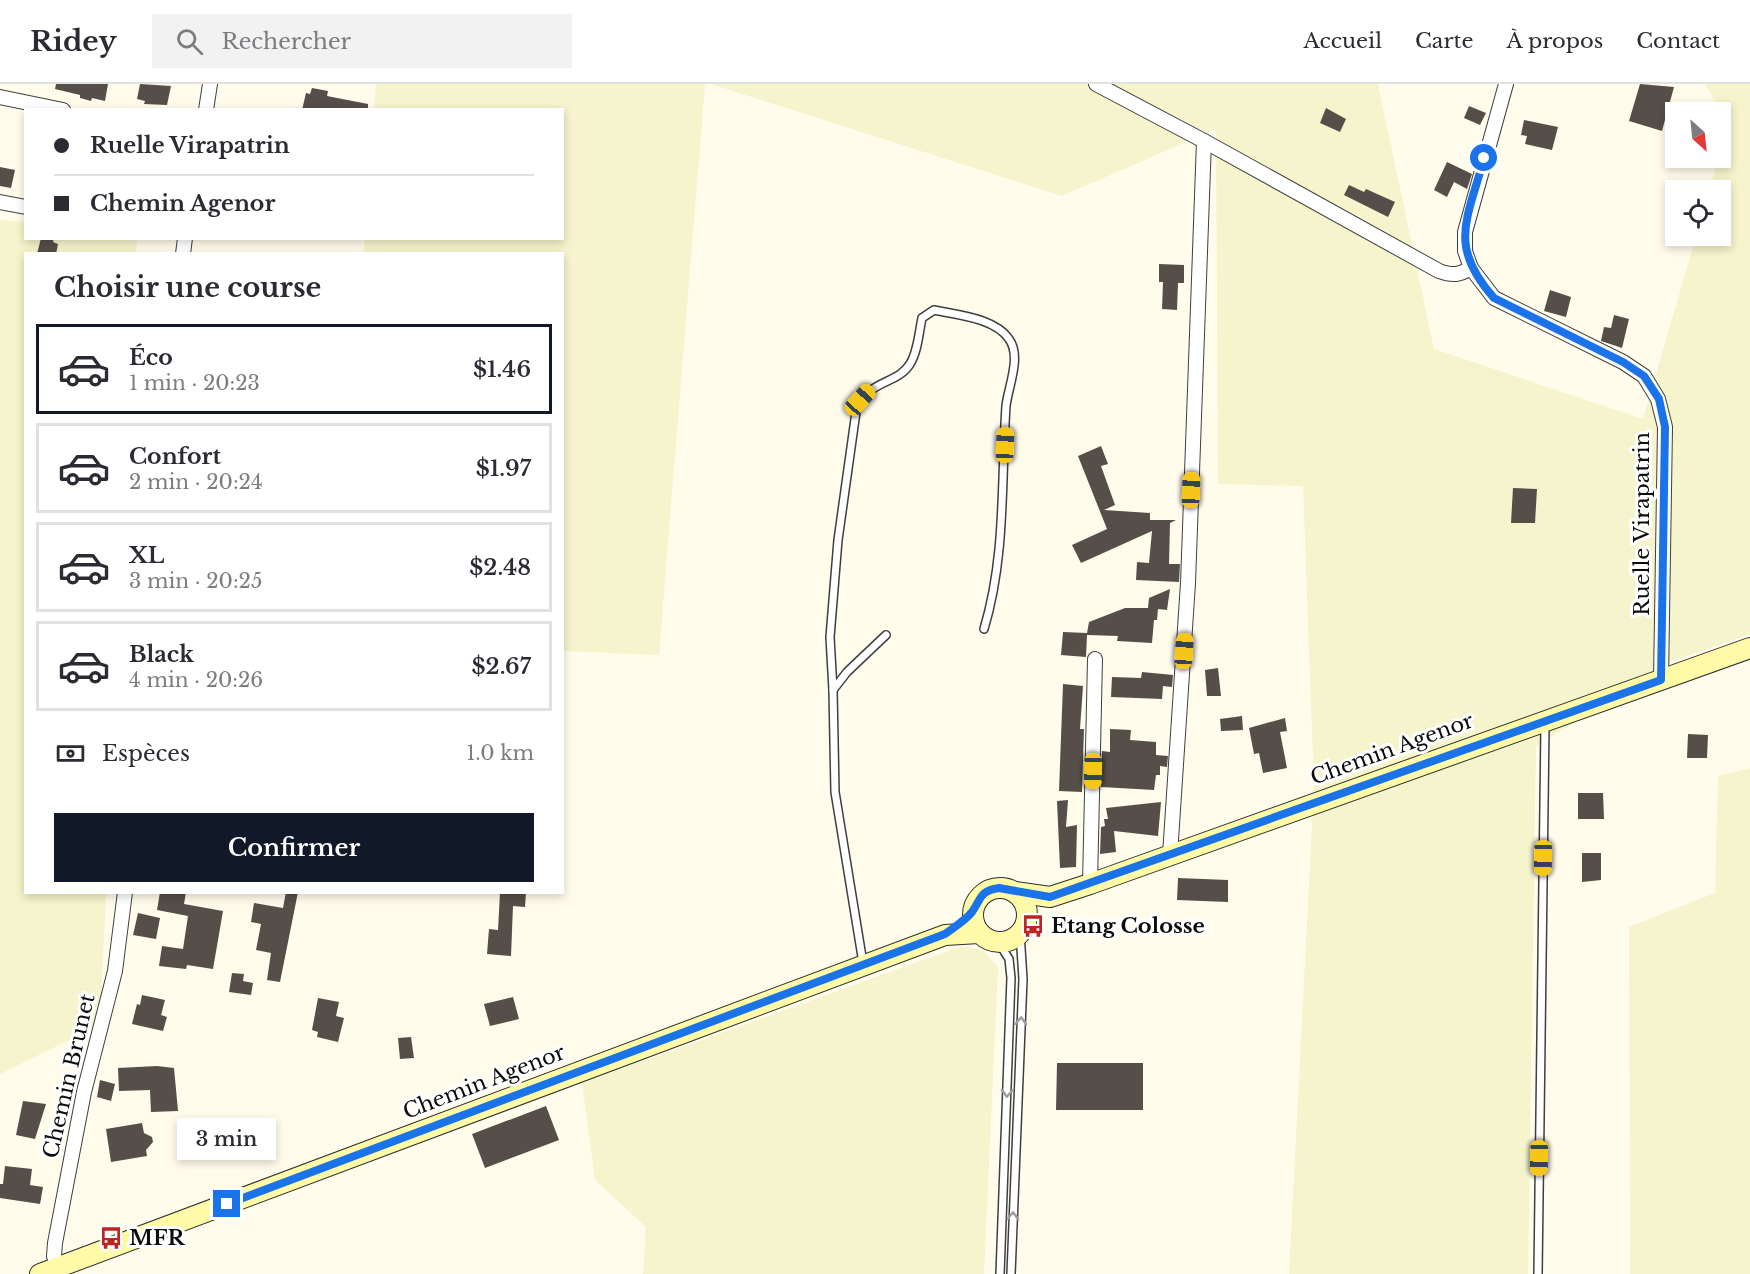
<!DOCTYPE html>
<html lang="fr">
<meta charset="utf-8">
<style>
:root{--surface:#fff;--page:#f2f2f3;--text:#2b2b33;--muted:#7c7c81;--line:#e1e1e2;--accent:#111827}
body{margin:0;font-family:"Libre Baskerville",serif;background:var(--page);color:var(--text);height:100vh;display:flex;flex-direction:column;font-size:22px;white-space:nowrap}
*{box-sizing:border-box;margin:0}
p{font-size:20px;color:var(--muted)}
.icon{flex:none;width:33px;height:33px;fill:none;stroke:currentColor;stroke-width:2;stroke-linecap:round;stroke-linejoin:round}
.map{position:relative;flex:1;overflow:hidden}
.details{position:absolute;left:24px;top:168px;width:540px;height:642px;display:flex;flex-direction:column;background:var(--surface);border-radius:0px;box-shadow:0 3px 9px #0003}
.details>*{flex:none}
.top-card{position:absolute;left:24px;top:24px;width:540px;height:132px;border-radius:0px;box-shadow:0 3px 9px #0003;display:grid;align-content:center;height:132px;padding:0 30px;background:var(--surface)}
.needle{width:39px;rotate:153deg}
.controls{position:absolute;left:1665px;top:18px;display:grid;gap:12px}
.controls a{display:grid;place-items:center;width:66px;height:66px;border-radius:0px;background:var(--surface);box-shadow:0 3px 9px #0003;font-size:30px}
.end{position:absolute;width:27px;height:27px;margin:-14px;border:8px solid #1a73e8;background:#fff;box-shadow:0 0 0 3px #fff}
.from{border-radius:50%}
.bubble{position:absolute;height:42px;border-radius:0px;background:var(--surface);box-shadow:0 3px 9px #0003;font-size:20px;font-weight:600;line-height:42px;text-align:center}
.car{position:absolute;width:18px;height:36px;margin:-18px -9px;border-radius:8px;box-shadow:0 0 4px 2px #0007;background:linear-gradient(#f5c518 24%,#345 0 40%,#f5c518 0 76%,#345 0 86%,#f5c518 0)}
.top-card b{display:flex;align-items:center;gap:21px;height:57px;font-size:22px}
.top-card b+b{border-top:2px solid var(--line)}
.top-card i{width:15px;height:15px;background:var(--text)}
ul{padding:0;list-style:none}
li{display:flex;align-items:center;gap:18px;height:90px;margin:0 12px 9px;padding:0 18px;border:3px solid var(--line);border-radius:0px}
li div{flex:1}
li b{display:block;font-size:22px}
li em{font-style:normal;font-weight:600}
li.current{border-color:var(--accent)}
li>.icon{width:54px;height:54px;stroke-width:1.5}
h2{padding:0 30px;font-size:27px;line-height:72px}
.pay{display:flex;align-items:center;gap:15px;height:66px;padding:0 30px;font-size:22px}
.pay p{margin-inline-start:auto}
.button{display:flex;gap:12px;margin-top:auto;padding:12px 30px}
.button a{flex:1;height:69px;border-radius:0px;background:var(--accent);color:#fff;font-size:24px;font-weight:600;line-height:69px;text-align:center}
header{display:flex;align-items:center;gap:36px;box-sizing:border-box;height:84px;padding:0 30px;background:var(--surface);border-bottom:2px solid var(--line)}
header strong{font-size:28px}
nav{display:flex;gap:33px;margin-inline-start:auto;font-size:21px}
.search{width:420px;height:54px;background:var(--page);display:flex;align-items:center;gap:15px;box-sizing:border-box;padding:0 21px;border-radius:0px;color:var(--muted);font-size:22px}
.map>svg:first-child{display:block}
.farmland{fill:#f5f4cc}
.building{fill:#554e49}
.lines{fill:none;stroke-linecap:round;stroke-linejoin:round}
.service-casing{stroke:#3f3f3f;stroke-width:10}
.minor-casing{stroke:#3f3f3f;stroke-width:16}
.secondary-casing{stroke:#2e2e2e;stroke-width:22}
.service{stroke:#fff;stroke-width:7}
.minor{stroke:#fff;stroke-width:14}
.secondary{stroke:#fffaa7;stroke-width:20}
.oneway{stroke:#9e9e9e}
.route{stroke:#1a73e8;stroke-width:8}
.labels{text-anchor:middle;dominant-baseline:central;stroke-width:6;stroke-linejoin:round;paint-order:stroke}
.street-label{font-size:21px;fill:#0c0c0c;stroke:#fff}
.poi-label{font-size:21px;font-weight:bold;fill:#0c0c0c;stroke:#fff;text-anchor:start}
</style>
<header>
<strong>Ridey</strong>
<div class="search"><svg class="icon" aria-label="search" viewBox="0 0 24 24"><circle cx="10" cy="10" r="6"/><path d="M15 15l6 6"/></svg>Rechercher</div>
<nav><a>Accueil</a><a>Carte</a><a>À propos</a><a>Contact</a></nav>
</header>
<div class="map">
<svg width="1750" height="1190" viewBox="0 0 1750 1190">
<rect width="100%" height="100%" fill="#fffcec"/>
<g class="farmland">
<polygon points="376,0 705,0 659,571 563,567 562,170 364,169 365,155 562,154 562,26 374,25"/>
<polygon points="711,0 1378,0 1434,265 1643,335 1696,152 1720,152 1720,106 1709,106 1729,41 1705,0 1750,0 1750,550 1673,577 1536,662 1528,1190 1289,1190 1314,702 1303,402 1218,400 1216,45 1062,112"/>
<polygon points="0,136 25,138 26,154 137,155 136,169 26,170 26,808 106,809 100,941 0,990"/>
<polygon points="1750,684 1750,1190 1630,1190 1629,843 1715,809 1718,692"/>
<polygon points="962,862 984,867 998,883 984,1190 643,1190 646,1143 595,1096 582,999"/>
</g>
<g class="building">
<polygon points="56,0 108,0 105,17 92,14 91,17 80,14 80,11 55,5"/>
<polygon points="140,0 171,2 167,21 144,20 145,17 137,15"/>
<polygon points="1640,0 1674,3 1662,47 1629,37"/>
<polygon points="312,4 328,7 327,12 368,20 368,26 302,26 306,9 310,10"/>
<polygon points="1469,22 1486,29 1480,41 1464,34"/>
<polygon points="1326,24 1346,35 1340,48 1320,39"/>
<polygon points="1524,36 1558,43 1552,66 1525,60 1527,52 1521,51"/>
<polygon points="1447,78 1472,90 1467,105 1454,98 1447,113 1434,106"/>
<polygon points="0,83 15,86 11,104 0,102"/>
<polygon points="1349,101 1364,108 1366,105 1395,118 1388,133 1344,111"/>
<polygon points="41,154 54,154 53,158 58,160 56,170 37,170"/>
<polygon points="1159,180 1184,181 1184,199 1178,199 1177,226 1162,225 1163,198 1159,198"/>
<polygon points="1550,206 1571,213 1566,233 1544,227"/>
<polygon points="1614,231 1629,235 1622,264 1601,257 1604,243 1611,244"/>
<polygon points="1101,362 1108,380 1101,382 1115,421 1104,426 1150,429 1150,436 1176,436 1170,439 1169,480 1180,480 1179,498 1136,496 1137,478 1149,479 1152,447 1081,479 1072,461 1107,445 1078,372"/>
<polygon points="1513,404 1537,405 1535,439 1511,439"/>
<polygon points="1170,505 1167,526 1158,525 1157,536 1154,536 1152,559 1117,557 1118,552 1087,551 1086,573 1061,571 1063,548 1087,549 1089,538 1125,524 1153,524 1148,524 1149,514"/>
<polygon points="1218,584 1221,612 1207,612 1205,586"/>
<polygon points="1142,588 1173,591 1172,603 1163,602 1162,615 1111,613 1112,593 1141,594"/>
<polygon points="1063,600 1083,602 1080,645 1084,645 1082,708 1059,707"/>
<polygon points="1242,632 1243,646 1221,647 1220,635"/>
<polygon points="1285,634 1287,647 1280,648 1287,684 1263,689 1259,669 1254,670 1249,644"/>
<polygon points="1110,645 1131,646 1130,656 1156,658 1156,671 1168,672 1167,683 1160,682 1160,691 1156,691 1154,706 1101,703 1102,667 1110,668"/>
<polygon points="1688,650 1708,651 1707,674 1687,674"/>
<polygon points="1578,709 1603,709 1604,735 1578,735"/>
<polygon points="1068,716 1066,743 1077,741 1076,783 1060,784 1057,717"/>
<polygon points="1161,718 1158,752 1114,747 1116,768 1100,770 1101,743 1105,742 1104,735 1108,735 1106,724"/>
<polygon points="1582,769 1601,769 1601,796 1582,798"/>
<polygon points="1178,794 1228,796 1228,818 1177,816"/>
<polygon points="160,808 186,808 184,820 223,827 213,885 187,881 186,885 159,882 162,862 183,865 188,832 157,826"/>
<polygon points="286,808 298,808 280,898 267,896 271,869 256,866 261,840 251,838 254,819 283,824"/>
<polygon points="500,808 526,808 525,823 513,822 511,872 487,870 489,845 498,846"/>
<polygon points="138,829 160,834 156,855 133,851"/>
<polygon points="232,889 244,890 243,897 253,899 251,911 229,908"/>
<polygon points="142,911 165,916 161,931 167,933 163,947 132,940 137,920 140,921"/>
<polygon points="513,913 519,935 490,942 484,920"/>
<polygon points="318,914 339,918 336,932 344,934 338,958 317,953 318,948 312,946"/>
<polygon points="411,953 414,974 400,975 398,954"/>
<polygon points="1057,979 1143,979 1143,1026 1056,1026"/>
<polygon points="157,982 174,984 178,1027 151,1028 150,1006 119,1007 118,984"/>
<polygon points="100,996 115,1000 111,1017 97,1013"/>
<polygon points="23,1017 46,1020 35,1055 16,1051"/>
<polygon points="546,1022 559,1056 485,1084 472,1050"/>
<polygon points="142,1039 144,1049 152,1053 153,1058 146,1066 147,1072 111,1078 106,1045"/>
<polygon points="5,1082 32,1085 30,1101 43,1103 40,1120 0,1114 0,1100 3,1100"/>
</g>
<g class="lines">
<g class="service-casing">
<g id="service">
<path d="M833,606L830,553L838,456L856,328C868,294 896,302 910,280C918,267 919,248 922,234L934,226C957,231 995,234 1009,255C1022,273 1008,303 1006,322C1001,397 1006,472 984,545"/>
<polyline points="999,859 1009,875 1011,894 1000,1190"/>
<polyline points="863,879 835,708 833,606 847,588 886,551"/>
<polyline points="1011,1190 1023,895 1020,849"/>
<polyline points="1538,1190 1545,641"/>
</g>
</g>
<g class="minor-casing">
<g id="minor">
<path d="M1096,0L1204,57L1439,187C1453,192 1459,191 1471,184"/>
<polyline points="1506,0 1465,148 1465,167 1471,184 1494,214 1623,278 1644,292 1658,315 1665,343 1661,596"/>
<polyline points="0,13 63,26"/>
<polyline points="206,26 210,0"/>
<polyline points="0,118 26,123"/>
<polyline points="183,170 185,154"/>
<polyline points="1170,771 1188,499 1204,57"/>
<polyline points="1090,800 1095,575"/>
<polyline points="58,1183 54,1172 55,1159 84,1008 115,887 125,808"/>
</g>
</g>
<g class="secondary-casing">
<g id="secondary">
<circle cx="1000" cy="831" r="27"/>
<polyline points="1015,808 1050,813 1090,800 1750,564"/>
<polyline points="40,1190 945,851 979,849"/>
</g>
</g>
<use href="#service" class="service"/>
<use href="#minor" class="minor"/>
<use href="#secondary" class="secondary"/>
</g>
<defs><path id="oneway-chevron" d="M-2-3.5L2.5 0L-2 3.5" fill="none" stroke-width="1.6" stroke-linecap="round" stroke-linejoin="round" transform="scale(1.5)"/></defs>
<g class="oneway">
<use href="#oneway-chevron" transform="translate(1021 937) rotate(-88)"/>
<use href="#oneway-chevron" transform="translate(1007 1009) rotate(92)"/>
<use href="#oneway-chevron" transform="translate(1013 1132) rotate(-88)"/>
</g>
<g class="lines">
<path class="route" d="M227,1120L945,850C953,844 966,836 972,828C982,814 979,807 999,804L1050,813L1661,596L1665,343L1659,315L1644,292L1623,278L1494,214C1447,161 1468,135 1484,74"/>
</g>
<defs>
<g id="bus-bare" transform="scale(1.8)"><path d="M-5-6H5V4H4V6H2V4H-2V6H-4V4H-5ZM-3.5-4V0h7V-4ZM-3.5 1.2v1.5H-2V1.2ZM2 1.2v1.5H3.5V1.2Z" fill="#bd2523" stroke="#fff" stroke-width="2.5" paint-order="stroke"/></g>
</defs>
<g fill-rule="evenodd">
<use href="#bus-bare" x="1033" y="842"/>
<use href="#bus-bare" x="111" y="1154"/>
</g>
<g class="labels">
<g class="street-label">
<text transform="translate(1642 440) rotate(-90)">Ruelle Virapatrin</text>
<text transform="translate(1392 665) rotate(-20)">Chemin Agenor</text>
<text transform="translate(69 992) rotate(-77)">Chemin Brunet</text>
<text transform="translate(484 998) rotate(-21)">Chemin Agenor</text>
</g>
<g class="poi-label">
<text x="1051" y="842">Etang Colosse</text>
<text x="129" y="1154">MFR</text>
</g>
</g>
</svg>
<div class="controls">
<a><svg class="needle" viewBox="-14 -14 28 28"><path d="M0-13l5 13h-10z" fill="#e53935"/><path d="M0 13l5-13h-10z" fill="#7c7c81"/></svg></a>
<a><svg class="icon" aria-label="locate" viewBox="0 0 24 24"><circle cx="12" cy="12" r="6"/><path d="M12 2v4M12 18v4M2 12h4M18 12h4"/></svg></a>
</div>
<i class="end from" style="left:1484px;top:74px"></i>
<i class="end" style="left:227px;top:1120px"></i>
<div class="bubble" style="left:177px;top:1034px;width:99px">3 min</div>
<i class="car" style="left:860px;top:316px;rotate:42deg"></i>
<i class="car" style="left:1005px;top:361px;rotate:2deg"></i>
<i class="car" style="left:1191px;top:406px;rotate:2deg"></i>
<i class="car" style="left:1184px;top:567px;rotate:4deg"></i>
<i class="car" style="left:1093px;top:687px;rotate:181deg"></i>
<i class="car" style="left:1543px;top:774px;rotate:181deg"></i>
<i class="car" style="left:1539px;top:1074px;rotate:181deg"></i>
<div class="top-card">
<b><i class="from"></i>Ruelle Virapatrin</b>
<b><i></i>Chemin Agenor</b>
</div>
<section class="details">
<h2>Choisir une course</h2>
<ul>
<li class="current"><svg class="icon" aria-label="car" viewBox="0 0 24 24"><path d="M5 17H2v-5l4-1 3-4h7l3 4 3 1v5h-3M9 17h6M6 11h13"/><circle cx="7" cy="17" r="2"/><circle cx="17" cy="17" r="2"/></svg><div><b>Éco</b><p>1 min · 20:23</p></div><em>$1.46</em></li>
<li><svg class="icon" aria-label="car" viewBox="0 0 24 24"><path d="M5 17H2v-5l4-1 3-4h7l3 4 3 1v5h-3M9 17h6M6 11h13"/><circle cx="7" cy="17" r="2"/><circle cx="17" cy="17" r="2"/></svg><div><b>Confort</b><p>2 min · 20:24</p></div><em>$1.97</em></li>
<li><svg class="icon" aria-label="car" viewBox="0 0 24 24"><path d="M5 17H2v-5l4-1 3-4h7l3 4 3 1v5h-3M9 17h6M6 11h13"/><circle cx="7" cy="17" r="2"/><circle cx="17" cy="17" r="2"/></svg><div><b>XL</b><p>3 min · 20:25</p></div><em>$2.48</em></li>
<li><svg class="icon" aria-label="car" viewBox="0 0 24 24"><path d="M5 17H2v-5l4-1 3-4h7l3 4 3 1v5h-3M9 17h6M6 11h13"/><circle cx="7" cy="17" r="2"/><circle cx="17" cy="17" r="2"/></svg><div><b>Black</b><p>4 min · 20:26</p></div><em>$2.67</em></li>
</ul>
<div class="pay"><svg class="icon" aria-label="cash" viewBox="0 0 24 24"><path d="M3 7h18v10H3z"/><circle cx="12" cy="12" r="2"/></svg>Espèces<p>1.0 km</p></div>
<div class="button"><a>Confirmer</a></div>
</section>
</div>
